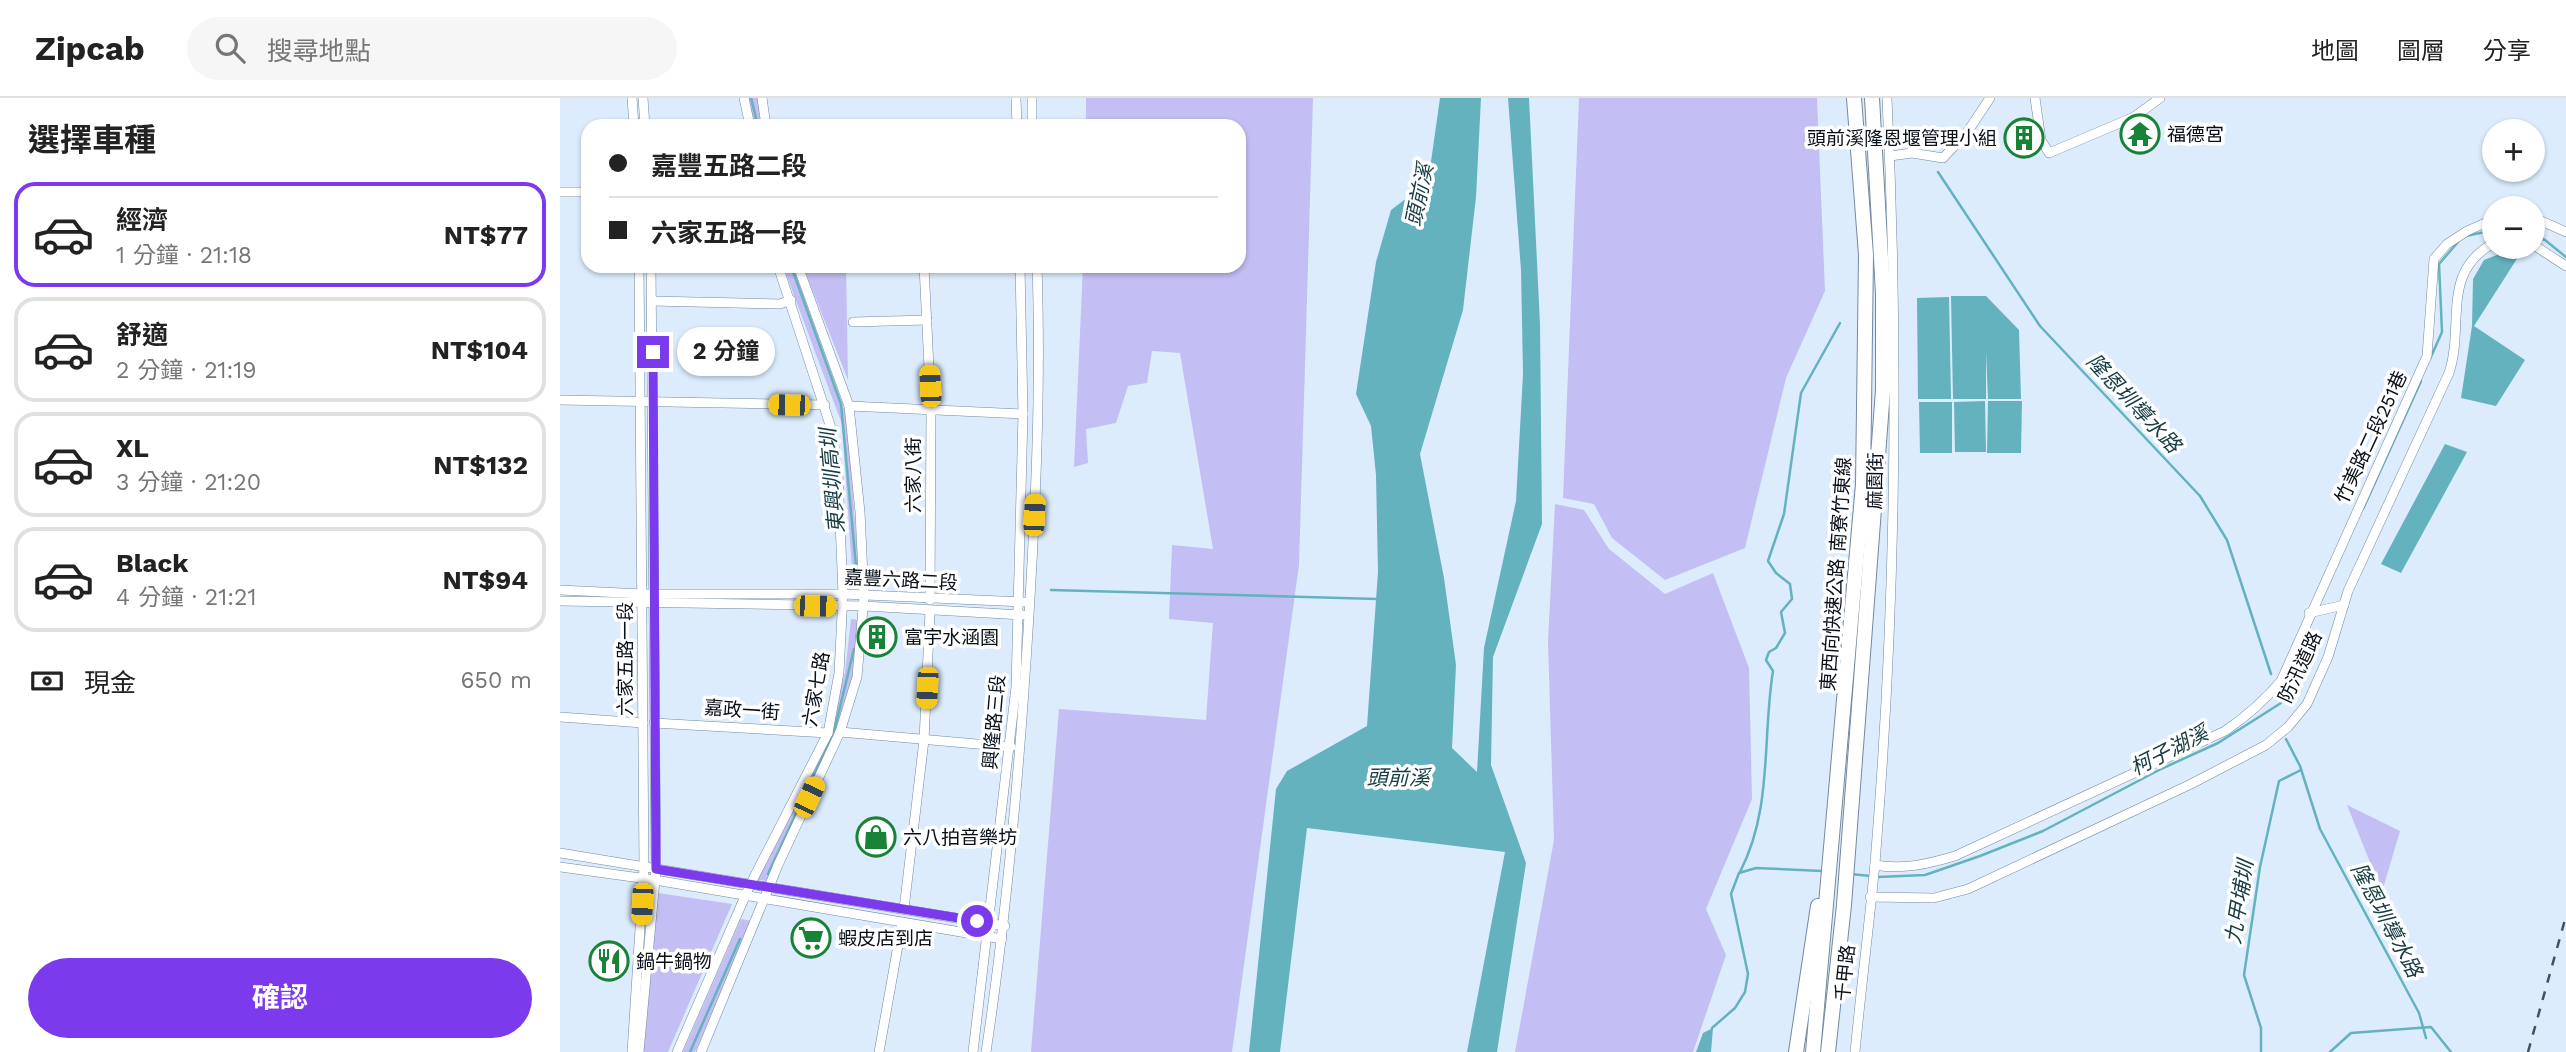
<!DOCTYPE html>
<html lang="zh-TW">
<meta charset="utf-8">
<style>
:root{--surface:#fff;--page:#f6f6f6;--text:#222;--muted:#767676;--line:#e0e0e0;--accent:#7c3aed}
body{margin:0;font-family:"Work Sans","Noto Sans TC",sans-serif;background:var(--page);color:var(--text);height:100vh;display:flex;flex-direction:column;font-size:26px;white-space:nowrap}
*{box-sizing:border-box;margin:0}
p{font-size:23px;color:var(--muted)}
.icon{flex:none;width:38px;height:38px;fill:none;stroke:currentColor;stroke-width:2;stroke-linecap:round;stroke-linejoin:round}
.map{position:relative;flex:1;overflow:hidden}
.side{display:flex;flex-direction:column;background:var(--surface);width:560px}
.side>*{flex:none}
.hud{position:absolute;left:21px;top:21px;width:665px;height:154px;border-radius:21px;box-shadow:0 2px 5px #0004;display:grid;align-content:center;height:154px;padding:0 28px;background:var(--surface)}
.fabs{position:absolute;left:1922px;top:21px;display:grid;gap:14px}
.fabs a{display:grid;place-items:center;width:63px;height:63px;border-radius:50%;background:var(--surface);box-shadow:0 2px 5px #0004;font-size:35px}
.end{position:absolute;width:32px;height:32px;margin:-16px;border:9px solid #7c3aed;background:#fff;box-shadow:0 0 0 4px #fff}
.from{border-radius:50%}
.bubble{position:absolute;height:49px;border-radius:24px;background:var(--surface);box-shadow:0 2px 5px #0004;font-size:23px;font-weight:700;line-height:49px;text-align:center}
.car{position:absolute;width:21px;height:42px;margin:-21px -10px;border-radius:9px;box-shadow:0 0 5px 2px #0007;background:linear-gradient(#f5c518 24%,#345 0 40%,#f5c518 0 76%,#345 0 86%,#f5c518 0)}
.hud b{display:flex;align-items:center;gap:24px;height:66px;font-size:26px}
.hud b+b{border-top:2px solid var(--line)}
.hud i{width:18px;height:18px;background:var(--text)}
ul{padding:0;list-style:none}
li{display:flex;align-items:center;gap:21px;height:105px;margin:0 14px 10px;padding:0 14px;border:4px solid var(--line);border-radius:21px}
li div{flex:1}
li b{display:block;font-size:26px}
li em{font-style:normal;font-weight:700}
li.selected{border-color:var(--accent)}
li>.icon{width:63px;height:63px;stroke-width:1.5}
h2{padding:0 28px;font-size:32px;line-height:84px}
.pay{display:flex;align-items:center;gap:18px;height:77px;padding:0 28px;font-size:26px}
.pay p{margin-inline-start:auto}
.primary-button{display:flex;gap:14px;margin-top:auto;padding:14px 28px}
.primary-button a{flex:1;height:80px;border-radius:42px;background:var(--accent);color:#fff;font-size:28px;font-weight:700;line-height:80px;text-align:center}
header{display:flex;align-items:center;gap:42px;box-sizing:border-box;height:98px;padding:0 35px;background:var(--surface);border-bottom:2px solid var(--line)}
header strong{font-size:33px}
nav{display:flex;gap:38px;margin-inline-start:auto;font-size:24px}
.search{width:490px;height:63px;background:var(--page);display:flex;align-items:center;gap:18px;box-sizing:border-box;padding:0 24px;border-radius:38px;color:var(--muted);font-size:26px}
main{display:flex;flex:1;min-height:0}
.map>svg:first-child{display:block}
.green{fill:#c3bef3}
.water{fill:#64b2be}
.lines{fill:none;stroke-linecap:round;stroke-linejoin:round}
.stream{stroke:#64b2be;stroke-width:2.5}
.minor-casing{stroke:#7289a1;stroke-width:10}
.highway-casing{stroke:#7289a1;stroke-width:16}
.minor{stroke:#fff;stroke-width:9}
.highway{stroke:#fff;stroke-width:14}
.rail{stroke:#47515c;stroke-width:2.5;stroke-dasharray:9 9;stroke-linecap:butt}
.route{stroke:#7c3aed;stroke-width:9}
.labels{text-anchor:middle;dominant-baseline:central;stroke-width:7;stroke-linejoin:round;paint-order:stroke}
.poi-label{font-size:19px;fill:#070f18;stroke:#fff;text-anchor:start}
.street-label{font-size:19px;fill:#070f18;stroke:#fff}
.water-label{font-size:21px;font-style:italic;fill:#173c42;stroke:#fff}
</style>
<header>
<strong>Zipcab</strong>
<div class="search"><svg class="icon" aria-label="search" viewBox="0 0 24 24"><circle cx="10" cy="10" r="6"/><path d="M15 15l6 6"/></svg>搜尋地點</div>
<nav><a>地圖</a><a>圖層</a><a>分享</a></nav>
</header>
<main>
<section class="side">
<h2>選擇車種</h2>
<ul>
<li class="selected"><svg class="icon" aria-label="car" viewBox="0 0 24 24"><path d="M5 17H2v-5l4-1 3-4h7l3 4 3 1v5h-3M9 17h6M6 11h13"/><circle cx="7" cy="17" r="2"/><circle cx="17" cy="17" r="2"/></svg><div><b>經濟</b><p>1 分鐘 · 21:18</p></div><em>NT$77</em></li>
<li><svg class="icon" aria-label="car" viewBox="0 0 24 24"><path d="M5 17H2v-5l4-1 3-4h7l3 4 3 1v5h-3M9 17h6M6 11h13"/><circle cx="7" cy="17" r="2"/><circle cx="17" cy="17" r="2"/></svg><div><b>舒適</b><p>2 分鐘 · 21:19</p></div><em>NT$104</em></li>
<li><svg class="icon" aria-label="car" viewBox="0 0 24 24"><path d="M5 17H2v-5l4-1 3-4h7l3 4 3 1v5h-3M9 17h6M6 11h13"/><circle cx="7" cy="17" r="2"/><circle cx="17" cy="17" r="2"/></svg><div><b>XL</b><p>3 分鐘 · 21:20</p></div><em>NT$132</em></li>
<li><svg class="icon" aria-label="car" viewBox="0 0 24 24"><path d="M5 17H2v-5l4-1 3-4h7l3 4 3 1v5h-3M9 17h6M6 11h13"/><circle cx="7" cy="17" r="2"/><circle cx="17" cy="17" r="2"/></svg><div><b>Black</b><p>4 分鐘 · 21:21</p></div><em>NT$94</em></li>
</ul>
<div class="pay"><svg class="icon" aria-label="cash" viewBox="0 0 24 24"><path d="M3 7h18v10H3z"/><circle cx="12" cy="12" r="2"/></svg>現金<p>650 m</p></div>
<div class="primary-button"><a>確認</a></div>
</section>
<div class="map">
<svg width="2006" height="954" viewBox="0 0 2006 954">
<rect width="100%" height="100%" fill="#dcecfc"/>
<g class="green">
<polygon points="187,0 198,0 203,28 193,28"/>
<polygon points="526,0 753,0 739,467 672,954 471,954 499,611 646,622 653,525 609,521 612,447 653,451 620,255 592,253 587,285 568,288 556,325 526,331 528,365 514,369 523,168 679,168 679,28 526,28"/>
<polygon points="1019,0 1257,0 1265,193 1226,280 1185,450 1105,482 1052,440 1034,406 1003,400"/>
<polygon points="223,168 233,168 287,319 300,488 293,486 282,326"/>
<polygon points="243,168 286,168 288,282"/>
<polygon points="995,406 1024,412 1049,451 1105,496 1153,475 1189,570 1192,701 1146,811 1166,857 1133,954 955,954 994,742 988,543"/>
<polygon points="291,521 299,522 294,578 278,634 208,783 198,782 270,632 285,574"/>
<polygon points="1787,707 1840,733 1822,794"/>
<polygon points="98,795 172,806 108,954 83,954"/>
<polygon points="181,821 192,823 135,954 123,954"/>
</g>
<g class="water">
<polygon points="880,0 921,0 916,99 903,212 860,356 884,480 896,567 892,650 917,674 924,550 956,403 963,276 961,172 948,0 969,0 980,226 982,426 933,559 931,667 966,765 937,954 907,954 945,754 747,730 720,954 689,954 716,691 727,673 807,628 818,474 816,377 811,328 796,296 816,164 831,112 856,93 863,120"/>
<polygon points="1947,153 1960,156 1914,228 1965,262 1936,308 1901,300 1912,228 1913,181 1924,162"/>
<polygon points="1391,198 1426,198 1459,232 1461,301 1428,301 1426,253 1426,301 1393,301"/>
<polygon points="1389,199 1391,301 1358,301 1357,200"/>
<polygon points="1425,303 1426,354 1395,354 1394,304"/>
<polygon points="1428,303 1462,303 1461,355 1427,355"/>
<polygon points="1359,304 1392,304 1392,355 1360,355"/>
<polygon points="1885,346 1907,354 1841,475 1821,466"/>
<polygon points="1153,930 1151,954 1136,954 1143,935"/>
</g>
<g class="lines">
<g class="stream">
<polyline points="191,0 198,28"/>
<polyline points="1378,74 1480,228 1640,398 1667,442 1711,576"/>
<polyline points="1972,137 1985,142 2006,159"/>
<polyline points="1906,138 1934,132"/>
<polyline points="231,168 281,306 297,479"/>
<polyline points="1870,261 1882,234 1879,166 1898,144"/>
<polyline points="1803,411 1861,283"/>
<polyline points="491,492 817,501"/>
<polyline points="1726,641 1740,668 1760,731 1859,915 1866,940"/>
<path d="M1180,774C1213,710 1202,641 1213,573L1206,562L1209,554L1216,550L1225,535L1221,514L1232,501L1230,486L1216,475L1208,463L1224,416L1241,295L1280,225"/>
<polyline points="208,776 274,634 294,551"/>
<polyline points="1290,776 1311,778"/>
<polyline points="1318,779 1365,777 1420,758 1483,733 1601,671 1658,645 1721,605 1744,541"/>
<polyline points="1152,930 1175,910 1185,894 1188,876 1171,796 1179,775 1196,770 1262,773"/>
<polyline points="130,954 180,841"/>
<polyline points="1701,954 1701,930 1684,877 1700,769 1719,683 1741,672"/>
<polyline points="1770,954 1791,935 1871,929 1891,954"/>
</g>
<g class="minor-casing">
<g id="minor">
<polyline points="72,0 74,28"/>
<polyline points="83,0 85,28"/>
<polyline points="184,0 190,28"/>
<polyline points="202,0 206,28"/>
<polyline points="456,0 457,28"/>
<polyline points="472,0 472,28"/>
<polyline points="1475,0 1481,42 1489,55 1574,19 1600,0"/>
<polyline points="1330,58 1352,55 1383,60 1406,36 1430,0"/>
<polyline points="0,94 28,94"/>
<polyline points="1972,119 2006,134"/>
<polyline points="1972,146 2006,168"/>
<polyline points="364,168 371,310 370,502"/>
<polyline points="92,203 220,206 231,202"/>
<polyline points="293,224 367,222"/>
<polyline points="0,302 265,307"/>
<polyline points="289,308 463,316"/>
<polyline points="0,492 83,496 283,496 464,504"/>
<polyline points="0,503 304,508 463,517"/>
<polyline points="1749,515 1784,507"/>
<polyline points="0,619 83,625"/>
<polyline points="94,625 268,635"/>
<polyline points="280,634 451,649"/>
<polyline points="0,755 445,828"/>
<path d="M1315,767C1343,772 1368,766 1395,758L1665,633C1687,618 1704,603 1721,583L1867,258L1874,161L1887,146L1907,133L1934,121"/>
<polyline points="0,769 95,782 442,841"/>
<path d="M1310,799L1374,800L1408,791L1631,686L1706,647L1728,629L1747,606L1768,559L1788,493L1889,275C1905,226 1880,174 1934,145"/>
<polyline points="344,811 364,642 370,513"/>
<polyline points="72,954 84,769 79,168"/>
<polyline points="79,954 96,771 91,168"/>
<polyline points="117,954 190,787 268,635 279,575 283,496 278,376 272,333 218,168"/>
<polyline points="141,954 218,767 280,634 297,579 304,499 300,414 289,308 238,168"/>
<polyline points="319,954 342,825"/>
<polyline points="413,954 456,589 463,316 460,168"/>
<path d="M426,954C448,809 460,664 469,517C476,401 481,285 477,168"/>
<path d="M1295,954C1301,891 1309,828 1315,765C1336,512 1339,253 1327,0"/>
</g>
</g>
<g class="highway-casing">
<g id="highway">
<polyline points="1236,954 1258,808"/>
<polyline points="1253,954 1303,386 1306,157 1294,0"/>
<polyline points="1268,954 1284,807 1323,292 1323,196 1312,0"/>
</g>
</g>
<use href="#minor" class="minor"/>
<use href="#highway" class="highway"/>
<polyline class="rail" points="1968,954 2006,818"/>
</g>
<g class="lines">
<polyline class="route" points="93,254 96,771 417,823"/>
</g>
<defs>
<g id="temple-ring" transform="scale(2.0125)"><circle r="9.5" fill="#fff" stroke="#188237" stroke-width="1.5"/><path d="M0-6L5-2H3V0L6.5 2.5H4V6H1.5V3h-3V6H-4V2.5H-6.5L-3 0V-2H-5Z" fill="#188237"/></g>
<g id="building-ring" transform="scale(2.0125)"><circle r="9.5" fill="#fff" stroke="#188237" stroke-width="1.5"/><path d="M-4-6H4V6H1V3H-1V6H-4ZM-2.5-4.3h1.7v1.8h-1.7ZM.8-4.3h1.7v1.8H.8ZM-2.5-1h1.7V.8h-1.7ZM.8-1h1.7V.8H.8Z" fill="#188237"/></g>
<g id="shop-ring" transform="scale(2.0125)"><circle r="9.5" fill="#fff" stroke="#188237" stroke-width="1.5"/><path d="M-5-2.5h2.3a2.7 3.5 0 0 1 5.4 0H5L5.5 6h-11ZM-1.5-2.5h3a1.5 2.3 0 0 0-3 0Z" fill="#188237"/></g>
<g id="supermarket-ring" transform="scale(2.0125)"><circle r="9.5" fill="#fff" stroke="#188237" stroke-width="1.5"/><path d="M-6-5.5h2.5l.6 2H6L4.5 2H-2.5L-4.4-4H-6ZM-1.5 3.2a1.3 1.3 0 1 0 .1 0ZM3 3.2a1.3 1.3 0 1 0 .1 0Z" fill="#188237"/></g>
<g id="restaurant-ring" transform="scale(2.0125)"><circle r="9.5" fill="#fff" stroke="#188237" stroke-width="1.5"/><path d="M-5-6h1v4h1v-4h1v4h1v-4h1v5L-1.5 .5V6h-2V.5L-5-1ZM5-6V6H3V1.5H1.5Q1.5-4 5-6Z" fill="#188237"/></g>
</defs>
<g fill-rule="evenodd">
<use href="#temple-ring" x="1580" y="36"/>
<use href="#building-ring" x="1464" y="40"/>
<use href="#building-ring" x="317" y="539"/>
<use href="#shop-ring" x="316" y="739"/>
<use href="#supermarket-ring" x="251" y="840"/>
<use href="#restaurant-ring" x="49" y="863"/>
</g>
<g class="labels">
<g class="poi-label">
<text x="1607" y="36">福德宮</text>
<text x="1437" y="40" text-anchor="end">頭前溪隆恩堰管理小組</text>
<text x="344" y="539">富宇水涵園</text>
<text x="343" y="739">六八拍音樂坊</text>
<text x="278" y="840">蝦皮店到店</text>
<text x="76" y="863">鍋牛鍋物</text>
</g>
<g class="street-label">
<text transform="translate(1811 339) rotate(-65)">竹美路二段251巷</text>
<text transform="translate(353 377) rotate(-90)">六家八街</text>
<text transform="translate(1315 383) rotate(-89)">麻園街</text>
<text transform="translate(1276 476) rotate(-86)">東西向快速公路 南寮竹東線</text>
<text transform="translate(341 482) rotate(3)">嘉豐六路二段</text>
<text transform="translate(65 561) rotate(-90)">六家五路一段</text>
<text transform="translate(1740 569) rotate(-65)">防汛道路</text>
<text transform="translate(256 591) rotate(-80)">六家七路</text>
<text transform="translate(182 612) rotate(4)">嘉政一街</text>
<text transform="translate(434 624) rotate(-85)">興隆路三段</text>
<text transform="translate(1285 875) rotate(-84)">千甲路</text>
</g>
<g class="water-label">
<text transform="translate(859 97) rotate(-78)">頭前溪</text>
<text transform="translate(1574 305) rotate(47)">隆恩圳導水路</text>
<text transform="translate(272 383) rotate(-95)">東興圳高圳</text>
<text transform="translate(1609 652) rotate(-27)">柯子湖溪</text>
<text x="838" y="679">頭前溪</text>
<text transform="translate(1679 804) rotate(-81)">九甲埔圳</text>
<text transform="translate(1827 822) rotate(62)">隆恩圳導水路</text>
</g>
</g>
</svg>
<div class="fabs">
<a>+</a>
<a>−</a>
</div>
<i class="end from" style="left:417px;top:823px"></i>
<i class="end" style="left:93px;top:254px"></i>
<div class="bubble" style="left:117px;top:229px;width:98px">2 分鐘</div>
<i class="car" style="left:370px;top:288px;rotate:357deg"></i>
<i class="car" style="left:229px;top:307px;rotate:271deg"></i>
<i class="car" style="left:474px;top:417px;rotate:3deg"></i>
<i class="car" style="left:255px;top:508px;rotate:91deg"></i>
<i class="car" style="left:367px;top:590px;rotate:183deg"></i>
<i class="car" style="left:249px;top:699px;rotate:25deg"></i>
<i class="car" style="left:82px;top:806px;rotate:183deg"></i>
<div class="hud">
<b><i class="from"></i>嘉豐五路二段</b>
<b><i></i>六家五路一段</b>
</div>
</div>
</main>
